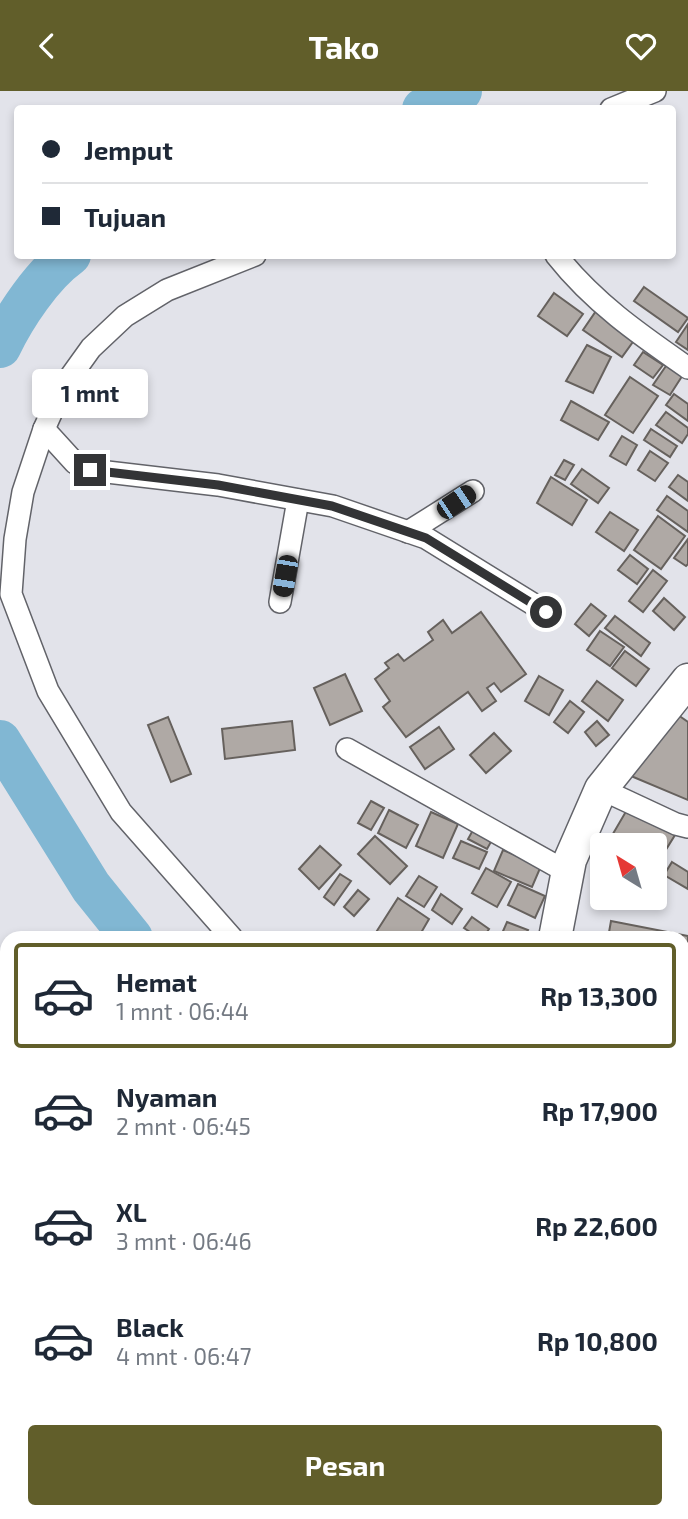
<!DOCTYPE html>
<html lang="id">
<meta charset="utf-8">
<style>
:root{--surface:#fff;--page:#f6f6f7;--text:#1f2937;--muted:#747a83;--line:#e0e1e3;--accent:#615e2a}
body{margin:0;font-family:"Exo 2",sans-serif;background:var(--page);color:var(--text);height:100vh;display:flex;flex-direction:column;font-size:26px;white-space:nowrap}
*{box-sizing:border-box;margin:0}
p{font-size:23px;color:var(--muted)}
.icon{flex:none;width:38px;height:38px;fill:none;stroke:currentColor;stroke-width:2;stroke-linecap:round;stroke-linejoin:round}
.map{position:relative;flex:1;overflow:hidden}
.panel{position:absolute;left:0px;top:840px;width:690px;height:588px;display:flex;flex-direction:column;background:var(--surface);border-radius:21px 21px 0 0;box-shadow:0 4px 10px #0003}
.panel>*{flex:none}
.guide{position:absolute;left:14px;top:14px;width:662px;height:154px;border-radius:7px;box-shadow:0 4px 10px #0003;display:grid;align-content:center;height:154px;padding:0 28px;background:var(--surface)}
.needle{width:46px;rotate:323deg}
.tools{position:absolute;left:590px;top:742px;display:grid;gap:14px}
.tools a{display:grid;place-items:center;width:77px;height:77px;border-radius:7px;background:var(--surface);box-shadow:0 4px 10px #0003;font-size:35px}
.end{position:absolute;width:32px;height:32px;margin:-16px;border:9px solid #333436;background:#fff;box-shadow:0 0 0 4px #fff}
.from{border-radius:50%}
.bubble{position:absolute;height:49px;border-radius:7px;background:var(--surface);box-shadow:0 4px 10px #0003;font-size:23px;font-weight:700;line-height:49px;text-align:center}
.car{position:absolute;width:21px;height:42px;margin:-21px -10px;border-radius:9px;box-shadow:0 0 5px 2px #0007;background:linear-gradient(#222 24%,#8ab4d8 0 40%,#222 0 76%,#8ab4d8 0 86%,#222 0)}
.guide b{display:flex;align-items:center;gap:24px;height:66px;font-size:26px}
.guide b+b{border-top:2px solid var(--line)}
.guide i{width:18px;height:18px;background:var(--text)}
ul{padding:12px 0 0;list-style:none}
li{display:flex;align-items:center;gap:21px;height:105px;margin:0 14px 10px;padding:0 14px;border:4px solid transparent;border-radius:7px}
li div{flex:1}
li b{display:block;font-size:26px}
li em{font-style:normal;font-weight:700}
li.active{border-color:var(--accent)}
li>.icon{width:63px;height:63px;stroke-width:1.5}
.action{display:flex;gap:14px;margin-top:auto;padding:14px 28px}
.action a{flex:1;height:80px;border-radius:7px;background:var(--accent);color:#fff;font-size:28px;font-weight:700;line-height:80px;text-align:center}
header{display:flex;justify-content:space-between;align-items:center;height:91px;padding:0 28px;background:var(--accent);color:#fff;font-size:32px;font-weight:700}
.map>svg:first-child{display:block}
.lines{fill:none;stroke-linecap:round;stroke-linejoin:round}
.river{stroke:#81b7d3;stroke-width:42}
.building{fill:#afa9a5;stroke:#66615d;stroke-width:2}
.street-casing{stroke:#626369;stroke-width:24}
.primary-casing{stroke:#626369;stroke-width:35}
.street{stroke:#fff;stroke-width:21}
.primary{stroke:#fff;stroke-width:32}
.route{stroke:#333436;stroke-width:9}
</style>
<header><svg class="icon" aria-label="back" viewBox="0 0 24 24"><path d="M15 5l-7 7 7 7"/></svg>Tako<svg class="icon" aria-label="heart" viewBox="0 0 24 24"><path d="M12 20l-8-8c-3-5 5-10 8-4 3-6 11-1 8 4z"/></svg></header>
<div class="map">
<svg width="688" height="1428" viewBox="0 0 688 1428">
<rect width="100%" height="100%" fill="#e2e3ea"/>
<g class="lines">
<g class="river">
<polyline points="423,18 461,0"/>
<path d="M0,256C15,225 42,184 70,164"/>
<polyline points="0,650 91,796 132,847"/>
<polyline points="251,1428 254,1421"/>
</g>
</g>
<g class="building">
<polygon points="644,196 688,227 678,241 634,210"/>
<polygon points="554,202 583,223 567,245 538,225"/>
<polygon points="596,220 635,248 622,266 583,239"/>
<polygon points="688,233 688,259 676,251"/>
<polygon points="587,254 611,266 593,302 566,290"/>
<polygon points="643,261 663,274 653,287 634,274"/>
<polygon points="670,269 686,279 670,304 653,294"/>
<polygon points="630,286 658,305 633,342 605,324"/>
<polygon points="674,303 688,313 688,330 666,314"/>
<polygon points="571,310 609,331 598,349 561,329"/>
<polygon points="666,321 688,337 688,343 682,352 656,334"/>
<polygon points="651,338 677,355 670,366 644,349"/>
<polygon points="622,345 637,354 626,374 610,365"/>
<polygon points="650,360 668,372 655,390 638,379"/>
<polygon points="564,369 574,374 565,389 555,384"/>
<polygon points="582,378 609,397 598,412 571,393"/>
<polygon points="678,384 688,391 688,410 669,396"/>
<polygon points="551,386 587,409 572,434 537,412"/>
<polygon points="667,405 688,420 688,441 657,419"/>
<polygon points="610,421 638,439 624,460 596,441"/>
<polygon points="658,425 685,445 661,478 634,459"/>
<polygon points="688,448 688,473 686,475 674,467"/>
<polygon points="630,464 648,478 637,493 618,479"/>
<polygon points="653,479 667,490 643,521 629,510"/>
<polygon points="664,507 685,526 674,539 653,520"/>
<polygon points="591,513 606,525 589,545 575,533"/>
<polygon points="481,521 526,583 501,601 494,592 487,597 496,610 482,620 468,601 406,646 383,616 390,610 375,588 389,577 385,572 398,563 404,570 433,549 428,541 443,529 452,542"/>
<polygon points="615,525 650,552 641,565 605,537"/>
<polygon points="600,540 624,556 610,575 587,559"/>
<polygon points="625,560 649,578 636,595 612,577"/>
<polygon points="345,583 362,620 330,634 314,597"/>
<polygon points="539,585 563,599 549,624 525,610"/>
<polygon points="597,590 623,609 608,630 582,610"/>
<polygon points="570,610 584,621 568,642 554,631"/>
<polygon points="678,624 688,631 688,709 631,685"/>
<polygon points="168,626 191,683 171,691 148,634"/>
<polygon points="292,630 295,659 225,668 222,638"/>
<polygon points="597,630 609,644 596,655 585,641"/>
<polygon points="439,636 454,658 425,678 410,656"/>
<polygon points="494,642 511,660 486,682 470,664"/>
<polygon points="371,710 384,717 371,739 358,732"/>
<polygon points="628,717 675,744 654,778 654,754 607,753"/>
<polygon points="389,719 418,734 406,757 378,742"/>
<polygon points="431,721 458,733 443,767 416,755"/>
<polygon points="473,739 492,749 487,758 468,748"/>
<polygon points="375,745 407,775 390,793 358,763"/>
<polygon points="461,750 487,761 479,778 453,767"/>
<polygon points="320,755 341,774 319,798 299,778"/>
<polygon points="503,759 541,775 532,796 494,780"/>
<polygon points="672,771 688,781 688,798 664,784"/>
<polygon points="486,777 511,791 497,816 472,802"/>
<polygon points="340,783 351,790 334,814 324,806"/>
<polygon points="419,785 437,796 424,816 406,805"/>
<polygon points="518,793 545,805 535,827 508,814"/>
<polygon points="358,799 369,808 354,825 344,816"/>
<polygon points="441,803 462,818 452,833 432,819"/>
<polygon points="398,807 429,828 418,847 375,847 373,846"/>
<polygon points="621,807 652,807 650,815"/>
<polygon points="472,826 489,838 483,847 479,847 464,837"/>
<polygon points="611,830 688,845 688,893 682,919 682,847 608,847"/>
<polygon points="507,831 528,839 524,847 500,847"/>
<polygon points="7,890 7,919 0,924 0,895"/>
<rect x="682" y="1070" width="6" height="44"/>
<polygon points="0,1148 7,1156 7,1169 0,1175"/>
<polygon points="3,1221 7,1226 7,1267 0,1258 0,1223"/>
<polygon points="682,1325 688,1335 688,1365 682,1368"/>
<polygon points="688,1383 688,1407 682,1394 682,1385"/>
<polygon points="682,1412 688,1428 659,1428 655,1421 682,1421"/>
<polygon points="525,1421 549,1421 532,1428 528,1428"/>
<polygon points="607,1421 635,1421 635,1422 621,1428 610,1428"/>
</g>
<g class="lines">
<g class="street-casing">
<g id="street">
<polyline points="611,18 655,0"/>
<path d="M556,164C594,212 639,243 688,277"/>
<polyline points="44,338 75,372 90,379 218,394 333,415 426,447 546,521"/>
<polyline points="408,441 473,400"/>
<polyline points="280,511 298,409"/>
<polyline points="347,658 567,781"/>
<polyline points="601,698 676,733 688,736"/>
<polyline points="232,847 121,721 48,600 11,503 15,448 23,401 44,338 63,296 91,257 125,225 167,199 255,164"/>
<polyline points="682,1156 688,1153"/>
<polyline points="682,1300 683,1315 688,1326"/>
<polyline points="345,1428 347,1421"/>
</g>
</g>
<g class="primary-casing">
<g id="primary">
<polyline points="555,847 570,769 601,698 688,589"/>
<polyline points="484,1428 484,1421"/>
</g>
</g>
<use href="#street" class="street"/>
<use href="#primary" class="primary"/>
</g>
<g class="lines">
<polyline class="route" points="90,379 218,394 332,415 426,447 546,521"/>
</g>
</svg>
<div class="tools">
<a><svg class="needle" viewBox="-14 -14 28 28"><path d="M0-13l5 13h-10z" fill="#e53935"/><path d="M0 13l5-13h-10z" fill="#747a83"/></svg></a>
</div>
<i class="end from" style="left:546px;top:521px"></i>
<i class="end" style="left:90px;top:379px"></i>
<div class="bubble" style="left:32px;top:278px;width:116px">1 mnt</div>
<i class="car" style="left:456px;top:411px;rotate:56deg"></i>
<i class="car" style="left:285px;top:485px;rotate:190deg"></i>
<div class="guide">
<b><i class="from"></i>Jemput</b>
<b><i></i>Tujuan</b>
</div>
<section class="panel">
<ul>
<li class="active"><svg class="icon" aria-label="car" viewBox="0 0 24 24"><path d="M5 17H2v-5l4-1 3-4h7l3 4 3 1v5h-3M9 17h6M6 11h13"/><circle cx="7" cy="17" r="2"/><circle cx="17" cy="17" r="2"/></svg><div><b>Hemat</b><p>1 mnt · 06:44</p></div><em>Rp 13,300</em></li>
<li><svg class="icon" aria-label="car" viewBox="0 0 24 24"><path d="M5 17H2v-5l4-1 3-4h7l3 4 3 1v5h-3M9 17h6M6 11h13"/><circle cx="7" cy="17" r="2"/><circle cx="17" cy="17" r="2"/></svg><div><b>Nyaman</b><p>2 mnt · 06:45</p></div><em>Rp 17,900</em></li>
<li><svg class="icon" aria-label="car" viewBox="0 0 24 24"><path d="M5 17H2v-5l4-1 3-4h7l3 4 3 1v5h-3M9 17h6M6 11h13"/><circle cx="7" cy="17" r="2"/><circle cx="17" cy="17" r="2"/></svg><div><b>XL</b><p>3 mnt · 06:46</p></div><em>Rp 22,600</em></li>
<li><svg class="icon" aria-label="car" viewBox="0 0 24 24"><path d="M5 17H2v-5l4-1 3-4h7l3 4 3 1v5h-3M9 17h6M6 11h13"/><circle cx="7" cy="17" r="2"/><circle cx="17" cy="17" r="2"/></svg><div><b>Black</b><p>4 mnt · 06:47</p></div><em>Rp 10,800</em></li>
</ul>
<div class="action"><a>Pesan</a></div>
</section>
</div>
